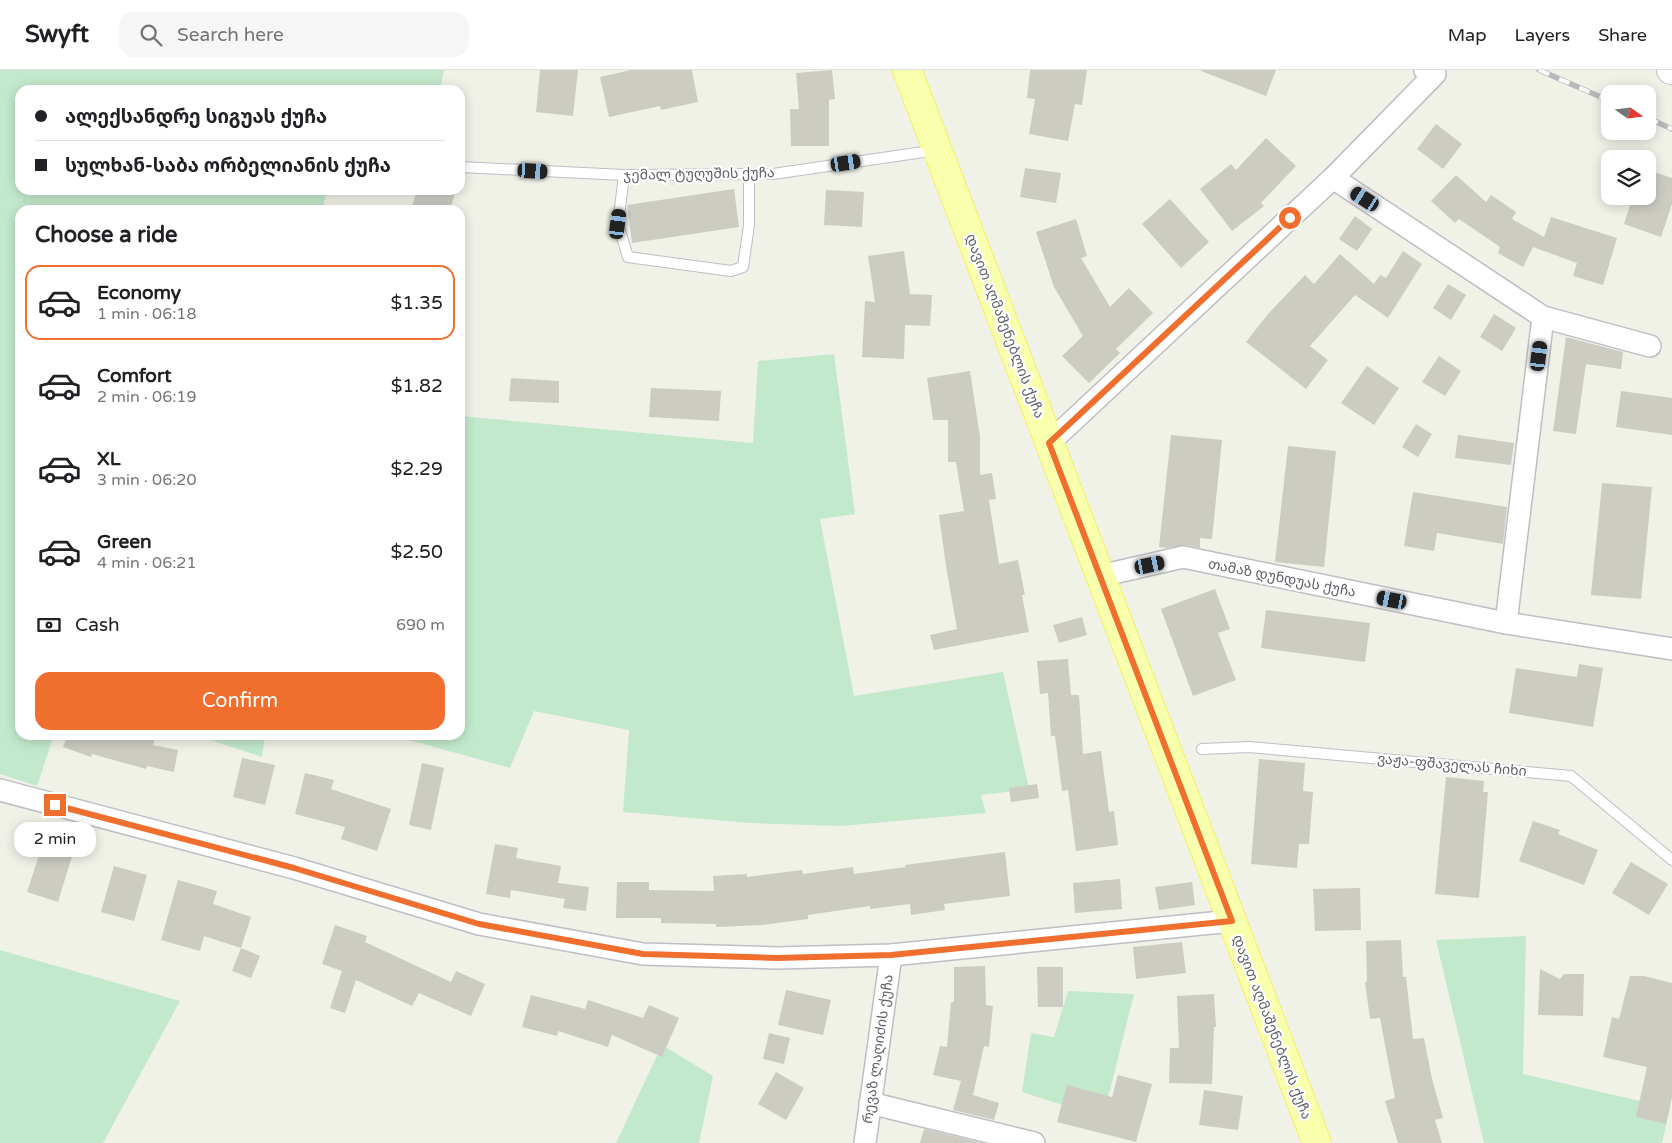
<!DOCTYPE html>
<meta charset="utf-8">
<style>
:root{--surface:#fff;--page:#f6f6f6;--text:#202124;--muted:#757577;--line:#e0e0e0;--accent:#f06e2e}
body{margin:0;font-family:"Varela Round","Noto Sans Georgian",sans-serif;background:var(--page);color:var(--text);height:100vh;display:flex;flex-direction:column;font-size:19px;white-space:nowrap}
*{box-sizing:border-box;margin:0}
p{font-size:16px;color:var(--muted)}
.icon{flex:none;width:28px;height:28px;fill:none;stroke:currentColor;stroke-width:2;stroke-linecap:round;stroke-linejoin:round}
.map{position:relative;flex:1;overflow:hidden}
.sheet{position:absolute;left:15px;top:135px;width:450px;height:535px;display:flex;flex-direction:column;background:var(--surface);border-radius:15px;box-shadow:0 2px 12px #0003}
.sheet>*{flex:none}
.hud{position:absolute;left:15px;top:15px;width:450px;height:110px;border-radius:15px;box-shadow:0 2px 12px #0003;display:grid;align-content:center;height:110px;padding:0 20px;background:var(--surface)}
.needle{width:32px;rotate:104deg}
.controls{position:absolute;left:1601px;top:15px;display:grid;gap:10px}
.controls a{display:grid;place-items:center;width:55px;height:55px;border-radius:10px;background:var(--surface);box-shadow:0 2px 12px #0003;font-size:25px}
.end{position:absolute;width:22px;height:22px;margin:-11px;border:6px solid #f06e2e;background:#fff;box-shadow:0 0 0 2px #fff}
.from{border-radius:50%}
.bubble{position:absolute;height:35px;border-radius:15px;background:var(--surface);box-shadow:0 2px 12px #0003;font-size:16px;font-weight:600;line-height:35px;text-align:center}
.car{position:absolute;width:15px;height:30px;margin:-15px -8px;border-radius:6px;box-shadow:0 0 4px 1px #0007;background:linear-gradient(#222 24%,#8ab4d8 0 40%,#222 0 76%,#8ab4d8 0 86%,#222 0)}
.hud b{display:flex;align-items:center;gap:18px;height:48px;font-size:19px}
.hud b+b{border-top:1px solid var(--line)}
.hud i{width:12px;height:12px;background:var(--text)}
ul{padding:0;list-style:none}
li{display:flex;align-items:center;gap:15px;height:75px;margin:0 10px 8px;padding:0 10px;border:2px solid transparent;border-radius:15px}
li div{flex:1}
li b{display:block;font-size:19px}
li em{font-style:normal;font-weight:600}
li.active{border-color:var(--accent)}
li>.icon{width:45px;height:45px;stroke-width:1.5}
h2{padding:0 20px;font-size:22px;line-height:60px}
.pay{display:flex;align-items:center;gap:12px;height:55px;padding:0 20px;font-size:19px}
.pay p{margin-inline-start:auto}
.button{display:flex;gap:10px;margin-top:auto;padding:10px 20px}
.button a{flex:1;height:58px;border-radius:15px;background:var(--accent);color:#fff;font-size:20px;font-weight:600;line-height:58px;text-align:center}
header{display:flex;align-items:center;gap:30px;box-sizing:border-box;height:70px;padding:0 25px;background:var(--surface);border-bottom:1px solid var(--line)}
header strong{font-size:24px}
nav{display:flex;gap:28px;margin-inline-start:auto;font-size:18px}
.search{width:350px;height:45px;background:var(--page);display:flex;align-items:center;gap:12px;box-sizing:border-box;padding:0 18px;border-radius:15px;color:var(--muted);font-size:19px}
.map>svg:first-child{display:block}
.green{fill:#c3e9cc}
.building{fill:#ccccc3}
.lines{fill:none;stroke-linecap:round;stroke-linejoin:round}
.lane-casing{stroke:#bebec5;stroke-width:12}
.street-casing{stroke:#bebec5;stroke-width:24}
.secondary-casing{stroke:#bfc0c8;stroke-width:30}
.primary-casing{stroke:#f6f25a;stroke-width:30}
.lane{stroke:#fff;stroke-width:10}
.street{stroke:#fff;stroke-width:21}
.secondary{stroke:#fff;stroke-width:28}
.primary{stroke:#f8ffad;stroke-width:28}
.rail-casing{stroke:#b9b9ba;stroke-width:5.5}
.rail{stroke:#fff;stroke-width:4;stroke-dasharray:11;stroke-linecap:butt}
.route{stroke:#f06e2e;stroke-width:6}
.labels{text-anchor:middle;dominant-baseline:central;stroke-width:4.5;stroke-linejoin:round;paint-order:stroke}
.street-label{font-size:14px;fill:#5e6067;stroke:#fff}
</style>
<header>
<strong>Swyft</strong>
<div class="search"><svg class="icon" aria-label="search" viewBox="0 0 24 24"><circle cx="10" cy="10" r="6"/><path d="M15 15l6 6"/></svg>Search here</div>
<nav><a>Map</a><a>Layers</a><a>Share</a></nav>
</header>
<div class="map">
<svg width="1672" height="1073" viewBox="0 0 1672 1073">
<rect width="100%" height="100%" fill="#f0f1e7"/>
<g class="green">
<polygon points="0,0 444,0 440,20 20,20 20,120 326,120 323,140 20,140 20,665 54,665 37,716 0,704"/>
<polygon points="834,284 855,444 820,449 854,626 1003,602 1029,719 981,725 986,743 841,756 750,753 623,742 629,660 534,641 510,698 391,665 460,665 460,346 753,373 758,291"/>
<polygon points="195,665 265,665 262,687"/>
<polygon points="1526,866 1523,1004 1670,1038 1662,1073 1484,1073 1436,870"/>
<polygon points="0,880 180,931 103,1073 0,1073"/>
<polygon points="1068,921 1134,924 1103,1048 1022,1022 1031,963 1054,967"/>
<polygon points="662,975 713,1006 699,1073 616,1073"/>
</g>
<g class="building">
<polygon points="540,0 578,0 573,46 536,42"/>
<polygon points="631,0 692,0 698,32 661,40 660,36 609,47 600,7"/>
<polygon points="832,0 835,29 829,30 829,76 791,76 790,39 799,39 796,3"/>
<polygon points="1030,0 1087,0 1082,35 1075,34 1068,71 1029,64 1035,29 1027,28"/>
<polygon points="1201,0 1276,0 1266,26 1201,1"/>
<polygon points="1436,54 1462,74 1443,99 1417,79"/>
<polygon points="1266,68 1296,96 1261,133 1264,136 1232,161 1200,119 1231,94 1236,100"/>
<polygon points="1025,98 1061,103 1056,133 1020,127"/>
<polygon points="1648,100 1672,108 1672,134 1661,167 1624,154 1633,126 1648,126"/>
<polygon points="1456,105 1486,132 1491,125 1516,142 1512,149 1544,167 1551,147 1617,168 1603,215 1573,206 1577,193 1533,177 1523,197 1498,183 1500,177 1459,149 1455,153 1431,131"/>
<polygon points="734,119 739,157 632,173 627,135"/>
<polygon points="417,120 444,120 455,123 450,140 411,140"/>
<polygon points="826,120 864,122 862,157 824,155"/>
<polygon points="1170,129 1209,172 1181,198 1142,154"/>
<polygon points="1355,146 1372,159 1357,181 1339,169"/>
<polygon points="1076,149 1087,186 1081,188 1110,237 1129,218 1153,243 1116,279 1120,283 1089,313 1062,286 1083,266 1054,217 1036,162"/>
<polygon points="904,181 910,224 932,225 930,256 905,255 904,289 862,287 865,231 875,232 868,186"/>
<polygon points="1403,181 1422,194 1388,248 1355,225 1310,276 1328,290 1306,319 1246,272 1268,244 1305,205 1314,214 1340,184 1374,214 1380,205 1386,208"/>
<polygon points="1448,214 1466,225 1451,250 1433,238"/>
<polygon points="1494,244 1516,258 1502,281 1480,267"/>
<polygon points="1566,267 1623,282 1621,299 1586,294 1576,364 1553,361"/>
<polygon points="1439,286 1461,301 1445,326 1422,312"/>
<polygon points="1367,296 1399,318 1374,355 1341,333"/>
<polygon points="970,301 980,367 980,405 992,403 996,429 989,430 999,494 1018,490 1025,525 1022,525 1029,562 934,580 930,565 957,559 946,496 939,445 964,441 956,392 948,392 948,350 933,350 927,308"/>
<polygon points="511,308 559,311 559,333 509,331"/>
<polygon points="651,318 721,321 719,351 649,347"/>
<polygon points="1621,321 1672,328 1672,365 1616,357"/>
<polygon points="1416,354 1432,364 1418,387 1402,377"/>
<polygon points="1171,365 1222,370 1212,469 1200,468 1200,478 1185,475 1167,478 1159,477"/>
<polygon points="1458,365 1514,373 1511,395 1455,388"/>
<polygon points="1288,376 1336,381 1324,497 1275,492"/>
<polygon points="1602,413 1652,417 1641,529 1591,525"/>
<polygon points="1413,422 1507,437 1503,474 1437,463 1434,481 1404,476"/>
<polygon points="1215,519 1230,559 1218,563 1236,610 1193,626 1161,539"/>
<polygon points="1266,540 1370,553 1365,592 1261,578"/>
<polygon points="1082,547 1087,565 1059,573 1053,555"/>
<polygon points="1068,589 1071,625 1079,625 1083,684 1101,681 1109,742 1114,741 1118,775 1076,781 1068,720 1062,721 1055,666 1051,666 1048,623 1040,624 1037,591"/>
<polygon points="1579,594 1603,598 1593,657 1509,643 1516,598 1577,607"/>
<polygon points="68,665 156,665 153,675 178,680 174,702 147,696 146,699 92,684 91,687 63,677"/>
<polygon points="242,688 275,695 265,735 233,727"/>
<polygon points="1259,689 1305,693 1303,721 1313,722 1309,774 1299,774 1297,798 1251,794"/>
<polygon points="422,693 444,698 431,760 409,755"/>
<polygon points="305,703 334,710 331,719 391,739 377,781 341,769 345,757 295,744"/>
<polygon points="1446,707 1484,711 1483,722 1488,722 1479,828 1435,824"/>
<polygon points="1037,714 1039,728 1011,732 1009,718"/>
<polygon points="1533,751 1560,760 1558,764 1598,780 1584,815 1519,791"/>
<polygon points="495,774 518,778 516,788 561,796 558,813 589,817 586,841 563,838 565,829 511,820 510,828 486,824"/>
<polygon points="42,776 72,786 58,832 27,822"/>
<polygon points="1005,782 1010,826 944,834 945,840 911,845 910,834 870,839 870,836 808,845 808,849 762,855 716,857 716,854 661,853 661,848 616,848 617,812 649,812 649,820 714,821 713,806 747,804 747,807 802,800 803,804 853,797 854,804 906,797 905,795"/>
<polygon points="1631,792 1668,814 1649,845 1612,823"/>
<polygon points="114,796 147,805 134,851 101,842"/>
<polygon points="1120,809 1122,839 1075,843 1073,813"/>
<polygon points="178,810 217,821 213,834 251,847 241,878 204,866 200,881 161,870"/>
<polygon points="1192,812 1195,835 1159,840 1155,817"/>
<polygon points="1360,818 1361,860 1315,861 1313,819"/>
<polygon points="335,855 367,866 365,872 451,912 456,901 485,914 471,946 419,923 412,936 356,910 345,943 330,938 342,901 322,894"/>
<polygon points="1401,870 1403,907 1406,907 1413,969 1424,968 1432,1009 1443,1048 1435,1050 1442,1073 1398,1073 1385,1031 1395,1028 1380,948 1370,949 1365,912 1367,912 1366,871"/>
<polygon points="1182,872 1186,903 1136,909 1133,877"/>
<polygon points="241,878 260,886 251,908 232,901"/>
<polygon points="985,896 986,935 993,936 989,977 984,976 973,1025 999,1033 994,1050 953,1040 961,1011 933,1005 940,976 947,977 951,932 954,932 954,897"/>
<polygon points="1037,897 1063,897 1063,937 1038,937"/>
<polygon points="1540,899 1560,909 1564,904 1584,904 1583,946 1538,945"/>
<polygon points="1630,906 1644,906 1672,913 1672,1027 1666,1054 1636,1047 1647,997 1603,987 1612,947 1619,949"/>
<polygon points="786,920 831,930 823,965 778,955"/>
<polygon points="1214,924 1216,957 1214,957 1212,1014 1169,1013 1170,978 1179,978 1177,926"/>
<polygon points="531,925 585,939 588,930 643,948 649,935 679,948 662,987 612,965 608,977 558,961 557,966 522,957"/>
<polygon points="769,963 790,968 784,994 763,989"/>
<polygon points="776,1002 804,1018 786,1050 758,1034"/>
<polygon points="1118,1005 1152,1014 1136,1072 1057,1052 1067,1015 1112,1027"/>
<polygon points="1204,1020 1243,1026 1238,1060 1199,1055"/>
<polygon points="924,1059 978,1072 978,1073 920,1073"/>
</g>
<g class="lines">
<g class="lane-casing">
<g id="lane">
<polyline points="460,97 624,105 773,104 937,80"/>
<polyline points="624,105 618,154 628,187 731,201 743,197 749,155 749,104"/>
<polyline points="1202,679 1249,677 1571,706 1672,790"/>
</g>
</g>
<g class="street-casing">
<g id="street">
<polyline points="1333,108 1543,247 1650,276"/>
<polyline points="1049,373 1333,108 1435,4 1425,0"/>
<polyline points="1100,506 1183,487 1506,553 1672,579"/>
<polyline points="1506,553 1543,247"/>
<polyline points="0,720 294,798 479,854 643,884 777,888 891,885 1232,851"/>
<polyline points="870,1033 1034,1073"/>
<polyline points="865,1073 891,885"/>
</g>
</g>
<g class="secondary-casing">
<polyline id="secondary" points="1671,0 1672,0"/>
</g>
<g class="primary-casing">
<polyline id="primary" points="907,0 1317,1073"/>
</g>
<use href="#lane" class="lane"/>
<use href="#street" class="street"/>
<use href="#secondary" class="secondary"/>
<use href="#primary" class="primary"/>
<g class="rail-casing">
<g id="rail">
<polyline points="1539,0 1610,31"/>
<polyline points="1648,48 1672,59"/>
</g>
</g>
<use href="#rail" class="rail"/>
</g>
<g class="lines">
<polyline class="route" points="55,735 294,798 479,854 643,884 777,888 891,885 1232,851 1049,373 1290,148"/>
</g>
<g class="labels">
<g class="street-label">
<text transform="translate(699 104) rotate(-1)">ჯემალ ტუღუშის ქუჩა</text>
<text transform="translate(1005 256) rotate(69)">დავით აღმაშენებლის ქუჩა</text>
<text transform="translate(1282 508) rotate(11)">თამაზ დუნდუას ქუჩა</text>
<text transform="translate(1452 695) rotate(5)">ვაჟა-ფშაველას ჩიხი</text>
<text transform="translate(1272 957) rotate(69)">დავით აღმაშენებლის ქუჩა</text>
<text transform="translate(878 979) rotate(-82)">რევაზ ლაღიძის ქუჩა</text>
</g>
</g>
</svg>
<div class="controls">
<a><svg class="needle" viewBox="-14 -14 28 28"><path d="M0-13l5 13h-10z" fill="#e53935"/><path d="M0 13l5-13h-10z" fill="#757577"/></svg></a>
<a><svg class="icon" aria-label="layers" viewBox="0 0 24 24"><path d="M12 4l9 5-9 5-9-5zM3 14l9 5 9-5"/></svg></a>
</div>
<i class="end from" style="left:1290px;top:148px"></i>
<i class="end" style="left:55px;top:735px"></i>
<div class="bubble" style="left:14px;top:752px;width:82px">2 min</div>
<i class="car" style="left:846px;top:93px;rotate:81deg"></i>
<i class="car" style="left:533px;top:101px;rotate:93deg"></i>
<i class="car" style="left:1365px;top:129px;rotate:303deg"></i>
<i class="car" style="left:618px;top:154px;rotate:7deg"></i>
<i class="car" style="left:1539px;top:286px;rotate:7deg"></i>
<i class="car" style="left:1150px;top:495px;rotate:78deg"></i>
<i class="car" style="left:1392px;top:530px;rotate:281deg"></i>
<div class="hud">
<b><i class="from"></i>ალექსანდრე სიგუას ქუჩა</b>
<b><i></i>სულხან-საბა ორბელიანის ქუჩა</b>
</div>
<section class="sheet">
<h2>Choose a ride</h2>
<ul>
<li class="active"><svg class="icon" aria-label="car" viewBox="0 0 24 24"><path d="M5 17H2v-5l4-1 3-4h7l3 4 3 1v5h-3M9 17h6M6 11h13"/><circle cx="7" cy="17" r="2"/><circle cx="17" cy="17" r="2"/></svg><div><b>Economy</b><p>1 min · 06:18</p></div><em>$1.35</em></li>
<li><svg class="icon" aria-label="car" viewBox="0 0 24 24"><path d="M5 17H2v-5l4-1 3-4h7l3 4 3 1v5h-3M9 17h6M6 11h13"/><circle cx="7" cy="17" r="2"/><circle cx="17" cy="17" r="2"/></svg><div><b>Comfort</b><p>2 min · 06:19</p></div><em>$1.82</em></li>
<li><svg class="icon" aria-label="car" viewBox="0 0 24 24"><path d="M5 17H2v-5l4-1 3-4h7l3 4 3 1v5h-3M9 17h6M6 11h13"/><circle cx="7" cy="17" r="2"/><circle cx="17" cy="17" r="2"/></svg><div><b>XL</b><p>3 min · 06:20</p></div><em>$2.29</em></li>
<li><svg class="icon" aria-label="car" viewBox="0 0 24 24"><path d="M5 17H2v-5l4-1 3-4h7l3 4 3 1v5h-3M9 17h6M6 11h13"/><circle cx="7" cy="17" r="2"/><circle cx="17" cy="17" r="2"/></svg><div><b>Green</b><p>4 min · 06:21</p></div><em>$2.50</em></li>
</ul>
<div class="pay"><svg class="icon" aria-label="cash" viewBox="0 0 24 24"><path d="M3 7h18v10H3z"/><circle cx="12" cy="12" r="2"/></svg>Cash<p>690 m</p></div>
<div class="button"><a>Confirm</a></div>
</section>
</div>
